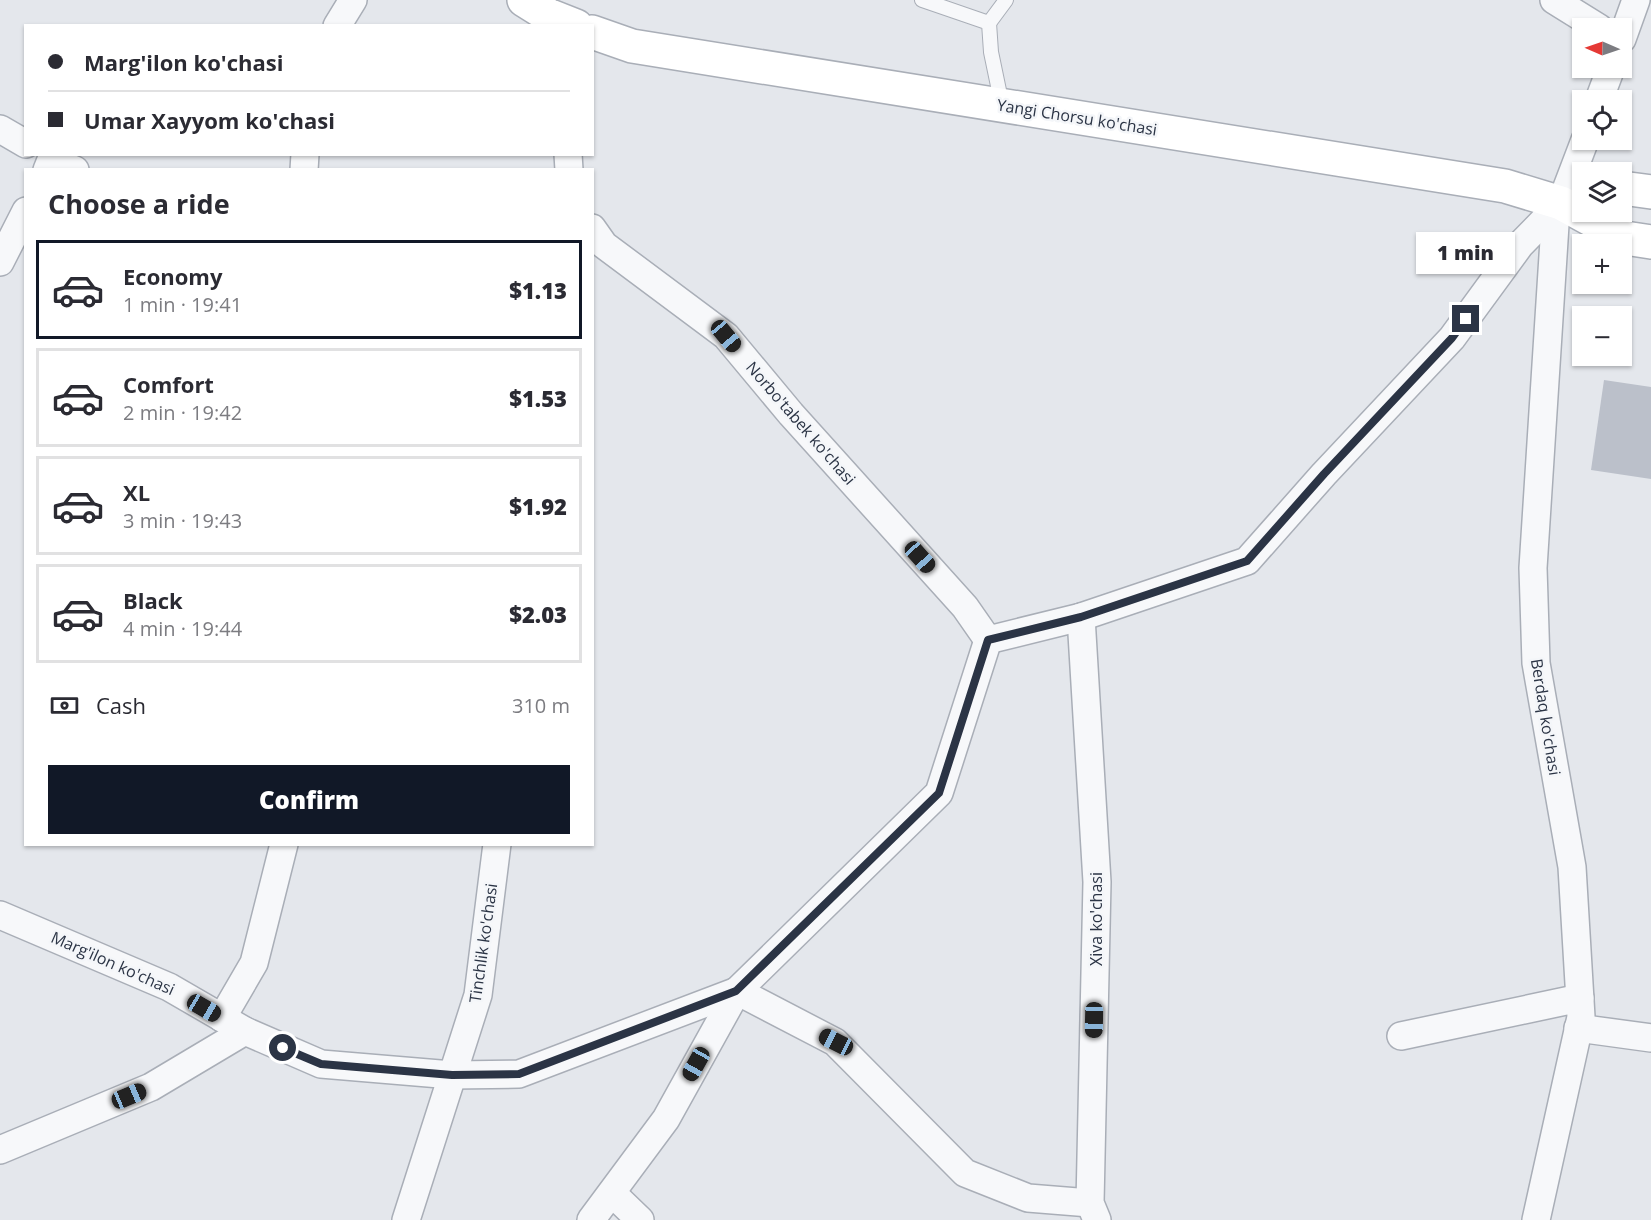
<!DOCTYPE html>
<meta charset="utf-8">
<style>
:root{--surface:#fff;--page:#f2f2f3;--text:#2b2b33;--muted:#7c7c81;--line:#e1e1e2;--accent:#111827}
body{margin:0;font-family:"Open Sans",sans-serif;background:var(--page);color:var(--text);height:100vh;display:flex;flex-direction:column;font-size:22px;white-space:nowrap}
*{box-sizing:border-box;margin:0}
p{font-size:20px;color:var(--muted)}
.icon{flex:none;width:33px;height:33px;fill:none;stroke:currentColor;stroke-width:2;stroke-linecap:round;stroke-linejoin:round}
.map{position:relative;flex:1;overflow:hidden}
.side{position:absolute;left:24px;top:168px;width:570px;height:678px;display:flex;flex-direction:column;background:var(--surface);border-radius:0px;box-shadow:0 2px 4px #0004}
.side>*{flex:none}
.hud{position:absolute;left:24px;top:24px;width:570px;height:132px;border-radius:0px;box-shadow:0 2px 4px #0004;display:grid;align-content:center;height:132px;padding:0 24px;background:var(--surface)}
.needle{width:39px;rotate:272deg}
.buttons{position:absolute;left:1572px;top:18px;display:grid;gap:12px}
.buttons a{display:grid;place-items:center;width:60px;height:60px;border-radius:0px;background:var(--surface);box-shadow:0 2px 4px #0004;font-size:30px}
.end{position:absolute;width:27px;height:27px;margin:-14px;border:8px solid #2b3445;background:#fff;box-shadow:0 0 0 3px #fff}
.from{border-radius:50%}
.bubble{position:absolute;height:42px;border-radius:0px;background:var(--surface);box-shadow:0 2px 4px #0004;font-size:20px;font-weight:800;line-height:42px;text-align:center}
.car{position:absolute;width:18px;height:36px;margin:-18px -9px;border-radius:8px;box-shadow:0 0 4px 2px #0007;background:linear-gradient(#222 24%,#8ab4d8 0 40%,#222 0 76%,#8ab4d8 0 86%,#222 0)}
.hud b{display:flex;align-items:center;gap:21px;height:57px;font-size:22px}
.hud b+b{border-top:2px solid var(--line)}
.hud i{width:15px;height:15px;background:var(--text)}
ul{padding:0;list-style:none}
li{display:flex;align-items:center;gap:18px;height:99px;margin:0 12px 9px;padding:0 12px;border:3px solid var(--line);border-radius:0px}
li div{flex:1}
li b{display:block;font-size:22px}
li em{font-style:normal;font-weight:800}
li.selected{border-color:var(--accent)}
li>.icon{width:54px;height:54px;stroke-width:1.5}
h2{padding:0 24px;font-size:27px;line-height:72px}
.pay{display:flex;align-items:center;gap:15px;height:66px;padding:0 24px;font-size:22px}
.pay p{margin-inline-start:auto}
.primary-button{display:flex;gap:12px;margin-top:auto;padding:12px 24px}
.primary-button a{flex:1;height:69px;border-radius:0px;background:var(--accent);color:#fff;font-size:24px;font-weight:800;line-height:69px;text-align:center}
.map>svg:first-child{display:block}
.building{fill:#bbc0ca}
.lines{fill:none;stroke-linecap:round;stroke-linejoin:round}
.lane-casing{stroke:#a9aeb7;stroke-width:16}
.street-casing{stroke:#a9aeb7;stroke-width:30}
.secondary-casing{stroke:#a9aeb7;stroke-width:36}
.lane{stroke:#f7f8fa;stroke-width:14}
.street{stroke:#f7f8fa;stroke-width:27}
.secondary{stroke:#fff;stroke-width:33}
.route{stroke:#2b3445;stroke-width:8}
.labels{text-anchor:middle;dominant-baseline:central;stroke-width:5;stroke-linejoin:round;paint-order:stroke}
.street-label{font-size:16px;fill:#2b3445;stroke:#f4f6f9}
</style>
<div class="map">
<svg width="1651" height="1220" viewBox="0 0 1651 1220">
<rect width="100%" height="100%" fill="#e4e7ec"/>
<polygon class="building" points="1604,380 1651,387 1651,479 1591,470"/>
<g class="lines">
<g class="lane-casing">
<g id="lane">
<polyline points="922,0 989,23 991,52 1002,105"/>
<polyline points="989,23 1006,0"/>
</g>
</g>
<g class="street-casing">
<g id="street">
<polyline points="1554,0 1599,28"/>
<polyline points="337,26 353,0"/>
<polyline points="1622,39 1636,0"/>
<polyline points="1599,100 1611,68"/>
<polyline points="0,129 26,144"/>
<polyline points="568,154 569,170"/>
<polyline points="47,170 51,160 75,170"/>
<polyline points="304,170 305,154"/>
<polyline points="592,228 604,245 726,336 791,414 965,607 988,640"/>
<polyline points="0,262 26,211"/>
<polyline points="1081,617 1097,882 1090,1203 1097,1220"/>
<polyline points="0,915 169,987 245,1031 321,1064 452,1075 519,1074 737,991 835,1042 965,1173 1028,1198 1090,1203"/>
<polyline points="222,1018 254,963 284,844"/>
<polyline points="1578,1028 1651,1038"/>
<polyline points="1401,1036 1580,998"/>
<polyline points="0,1150 151,1087 245,1031"/>
<polyline points="612,1193 640,1220"/>
<polyline points="406,1220 478,995 497,844"/>
<polyline points="591,1220 666,1119 737,991 939,793 988,640 1081,617 1247,561 1324,474 1452,338 1520,245 1561,203 1585,140"/>
<polyline points="1536,1220 1581,1017 1572,867 1536,663 1533,568 1556,209"/>
</g>
</g>
<g class="secondary-casing">
<g id="secondary">
<polyline points="524,0 548,15 576,26"/>
<polyline points="592,32 632,46 1505,186 1561,203 1625,238 1651,242"/>
<polyline points="1622,188 1651,192"/>
</g>
</g>
<use href="#lane" class="lane"/>
<use href="#street" class="street"/>
<use href="#secondary" class="secondary"/>
</g>
<g class="lines">
<polyline class="route" points="283,1048 321,1064 452,1075 519,1074 736,991 939,793 988,640 1081,617 1247,561 1324,474 1452,338 1466,319"/>
</g>
<g class="labels">
<g class="street-label">
<text transform="translate(1077 117) rotate(9)">Yangi Chorsu ko'chasi</text>
<text transform="translate(801 423) rotate(49)">Norbo'tabek ko'chasi</text>
<text transform="translate(1546 717) rotate(81)">Berdaq ko'chasi</text>
<text transform="translate(1096 919) rotate(-90)">Xiva ko'chasi</text>
<text transform="translate(483 943) rotate(-82)">Tinchlik ko'chasi</text>
<text transform="translate(113 963) rotate(24)">Marg'ilon ko'chasi</text>
</g>
</g>
</svg>
<div class="buttons">
<a><svg class="needle" viewBox="-14 -14 28 28"><path d="M0-13l5 13h-10z" fill="#e53935"/><path d="M0 13l5-13h-10z" fill="#7c7c81"/></svg></a>
<a><svg class="icon" aria-label="locate" viewBox="0 0 24 24"><circle cx="12" cy="12" r="6"/><path d="M12 2v4M12 18v4M2 12h4M18 12h4"/></svg></a>
<a><svg class="icon" aria-label="layers" viewBox="0 0 24 24"><path d="M12 4l9 5-9 5-9-5zM3 14l9 5 9-5"/></svg></a>
<a>+</a>
<a>−</a>
</div>
<i class="end from" style="left:283px;top:1048px"></i>
<i class="end" style="left:1466px;top:319px"></i>
<div class="bubble" style="left:1416px;top:232px;width:99px">1 min</div>
<i class="car" style="left:726px;top:336px;rotate:140deg"></i>
<i class="car" style="left:920px;top:557px;rotate:138deg"></i>
<i class="car" style="left:204px;top:1008px;rotate:120deg"></i>
<i class="car" style="left:1094px;top:1020px;rotate:181deg"></i>
<i class="car" style="left:836px;top:1042px;rotate:297deg"></i>
<i class="car" style="left:696px;top:1064px;rotate:209deg"></i>
<i class="car" style="left:129px;top:1096px;rotate:67deg"></i>
<div class="hud">
<b><i class="from"></i>Marg'ilon ko'chasi</b>
<b><i></i>Umar Xayyom ko'chasi</b>
</div>
<section class="side">
<h2>Choose a ride</h2>
<ul>
<li class="selected"><svg class="icon" aria-label="car" viewBox="0 0 24 24"><path d="M5 17H2v-5l4-1 3-4h7l3 4 3 1v5h-3M9 17h6M6 11h13"/><circle cx="7" cy="17" r="2"/><circle cx="17" cy="17" r="2"/></svg><div><b>Economy</b><p>1 min · 19:41</p></div><em>$1.13</em></li>
<li><svg class="icon" aria-label="car" viewBox="0 0 24 24"><path d="M5 17H2v-5l4-1 3-4h7l3 4 3 1v5h-3M9 17h6M6 11h13"/><circle cx="7" cy="17" r="2"/><circle cx="17" cy="17" r="2"/></svg><div><b>Comfort</b><p>2 min · 19:42</p></div><em>$1.53</em></li>
<li><svg class="icon" aria-label="car" viewBox="0 0 24 24"><path d="M5 17H2v-5l4-1 3-4h7l3 4 3 1v5h-3M9 17h6M6 11h13"/><circle cx="7" cy="17" r="2"/><circle cx="17" cy="17" r="2"/></svg><div><b>XL</b><p>3 min · 19:43</p></div><em>$1.92</em></li>
<li><svg class="icon" aria-label="car" viewBox="0 0 24 24"><path d="M5 17H2v-5l4-1 3-4h7l3 4 3 1v5h-3M9 17h6M6 11h13"/><circle cx="7" cy="17" r="2"/><circle cx="17" cy="17" r="2"/></svg><div><b>Black</b><p>4 min · 19:44</p></div><em>$2.03</em></li>
</ul>
<div class="pay"><svg class="icon" aria-label="cash" viewBox="0 0 24 24"><path d="M3 7h18v10H3z"/><circle cx="12" cy="12" r="2"/></svg>Cash<p>310 m</p></div>
<div class="primary-button"><a>Confirm</a></div>
</section>
</div>
